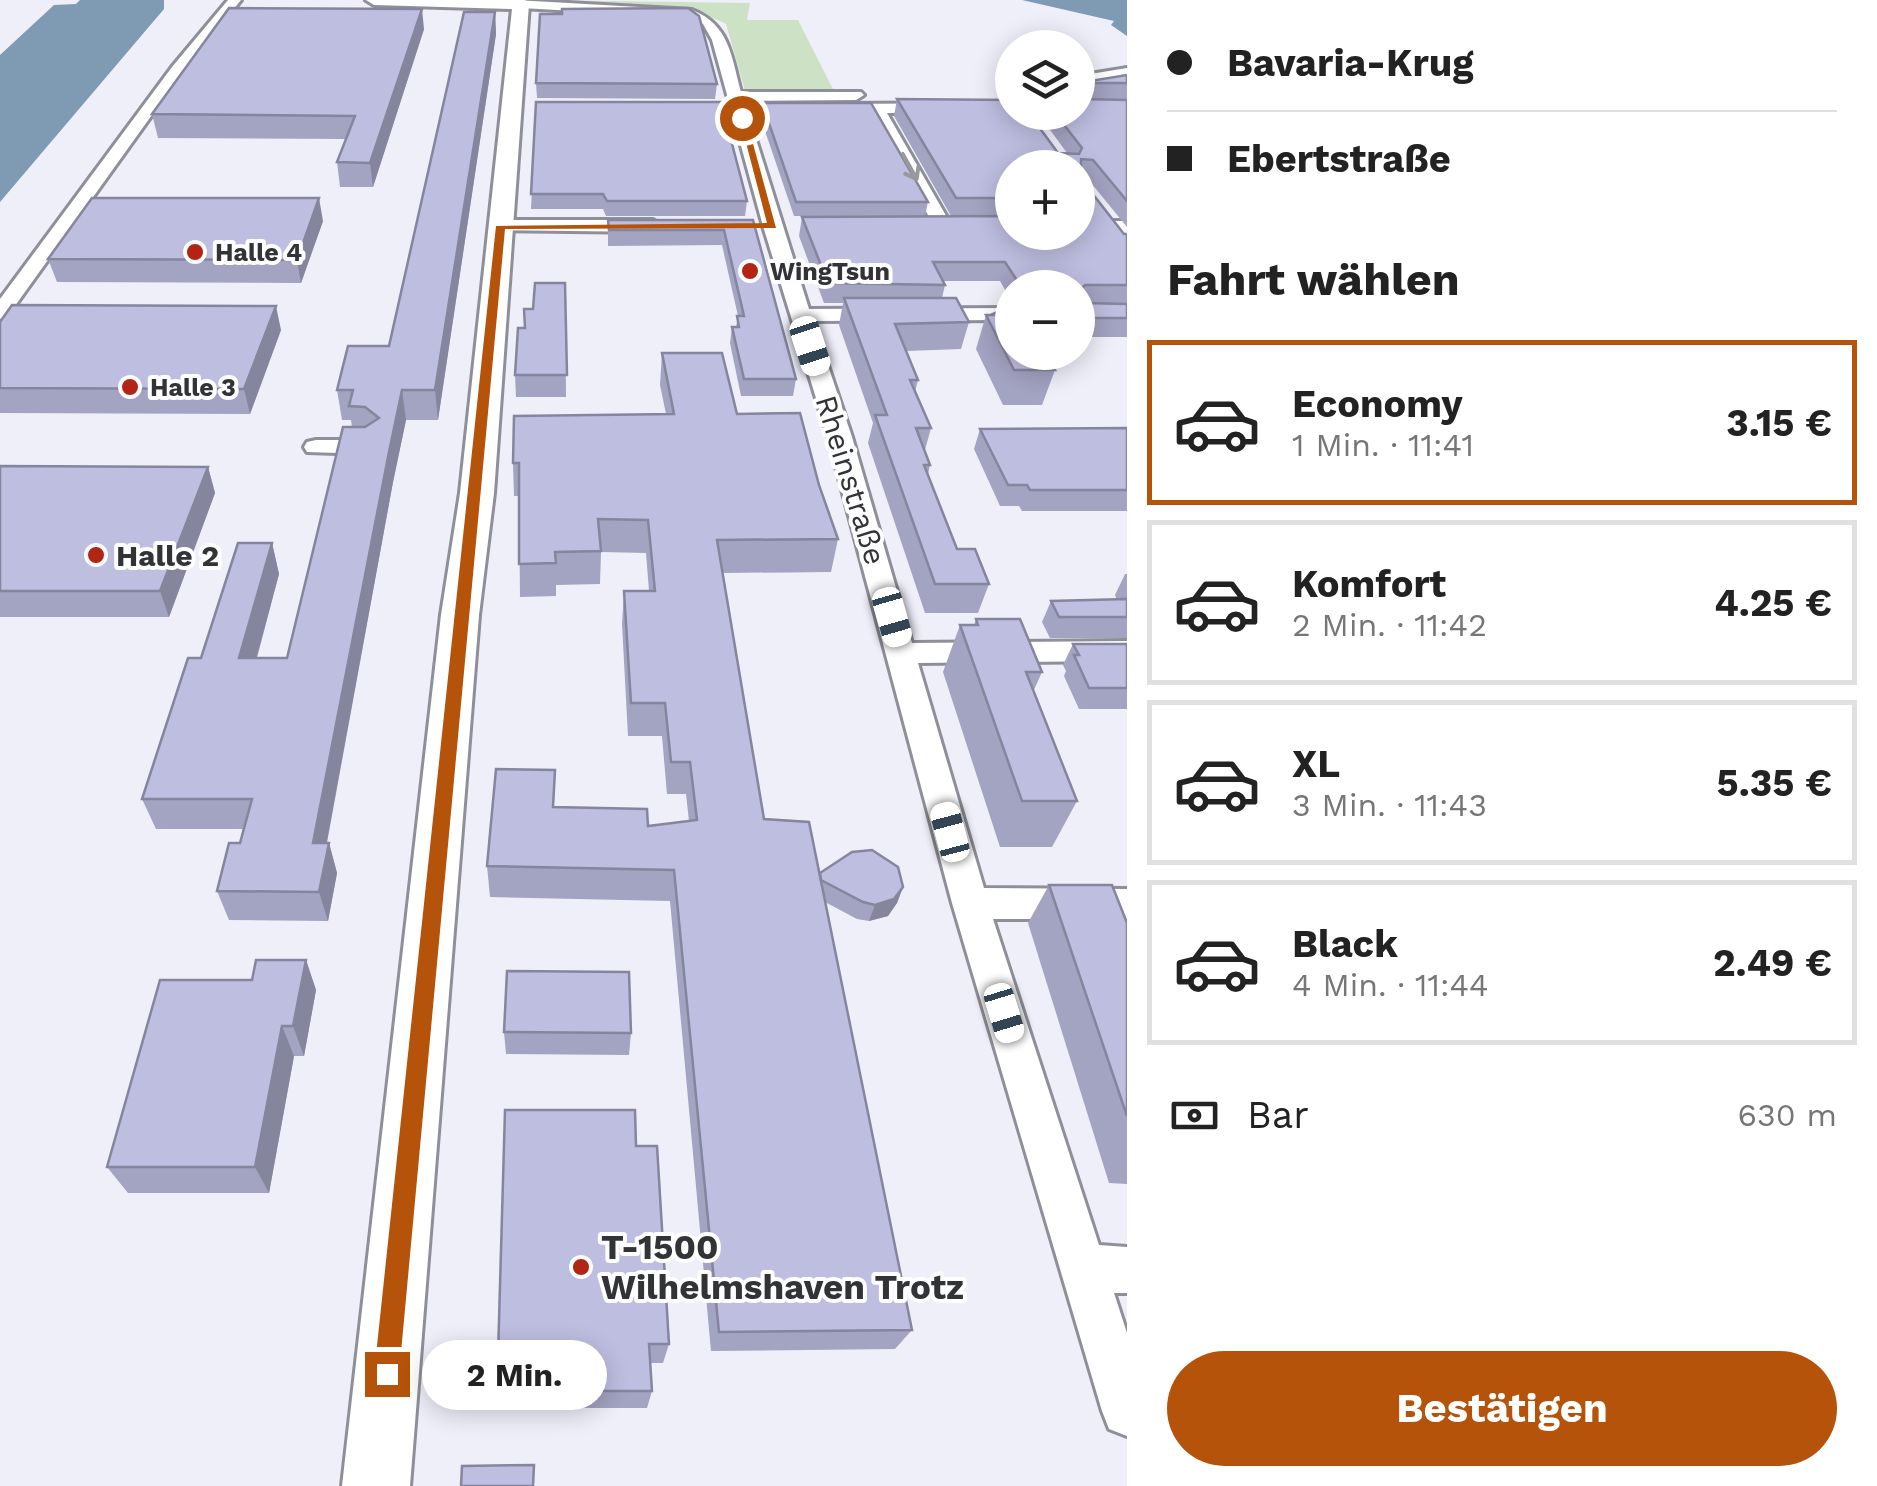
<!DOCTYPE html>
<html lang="de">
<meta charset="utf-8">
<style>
:root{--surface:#fff;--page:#f6f6f6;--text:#222;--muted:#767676;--line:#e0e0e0;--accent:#b45309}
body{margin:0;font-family:"Work Sans",sans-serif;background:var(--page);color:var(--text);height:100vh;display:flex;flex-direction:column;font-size:38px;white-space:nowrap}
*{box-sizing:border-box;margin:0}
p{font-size:32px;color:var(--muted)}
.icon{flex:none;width:55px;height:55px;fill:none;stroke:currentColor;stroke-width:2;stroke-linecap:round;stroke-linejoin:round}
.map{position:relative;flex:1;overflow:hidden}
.panel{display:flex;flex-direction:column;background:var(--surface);width:750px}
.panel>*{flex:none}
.guide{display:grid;align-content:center;height:220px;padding:0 40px;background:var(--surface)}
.buttons{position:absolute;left:995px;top:30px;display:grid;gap:20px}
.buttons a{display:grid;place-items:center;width:100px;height:100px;border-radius:50%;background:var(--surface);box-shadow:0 5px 25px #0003;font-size:50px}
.end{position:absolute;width:45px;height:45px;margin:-22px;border:12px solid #b45309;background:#fff;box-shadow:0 0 0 5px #fff}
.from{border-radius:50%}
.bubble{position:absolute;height:70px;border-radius:35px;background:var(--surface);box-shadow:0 5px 25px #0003;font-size:32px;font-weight:700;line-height:70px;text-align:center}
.car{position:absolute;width:30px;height:60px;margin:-30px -15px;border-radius:12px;box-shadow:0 0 8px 2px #0007;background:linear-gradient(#fff 24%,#345 0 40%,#fff 0 76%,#345 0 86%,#fff 0)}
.guide b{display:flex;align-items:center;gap:35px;height:95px;font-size:38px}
.guide b+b{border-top:2px solid var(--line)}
.guide i{width:25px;height:25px;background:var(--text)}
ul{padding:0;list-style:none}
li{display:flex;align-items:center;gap:30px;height:165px;margin:0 20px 15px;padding:0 20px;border:5px solid var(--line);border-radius:0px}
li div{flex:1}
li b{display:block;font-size:38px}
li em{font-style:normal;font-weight:700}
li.current{border-color:var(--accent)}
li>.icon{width:90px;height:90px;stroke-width:1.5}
h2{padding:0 40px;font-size:45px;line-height:120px}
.pay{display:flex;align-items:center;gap:25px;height:110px;padding:0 40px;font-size:38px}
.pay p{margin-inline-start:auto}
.action{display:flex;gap:20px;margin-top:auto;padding:20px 40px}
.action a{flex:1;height:115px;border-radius:60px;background:var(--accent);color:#fff;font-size:40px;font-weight:700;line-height:115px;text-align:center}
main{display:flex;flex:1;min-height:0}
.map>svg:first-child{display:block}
.green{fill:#cde2c4}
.water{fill:#7f9ab3}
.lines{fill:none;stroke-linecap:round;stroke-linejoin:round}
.minor-casing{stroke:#8f8f99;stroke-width:6}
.tertiary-casing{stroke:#8f8f99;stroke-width:6}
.minor{fill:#fff;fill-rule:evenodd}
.tertiary{fill:#fff;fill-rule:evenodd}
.wall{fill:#a3a3c2;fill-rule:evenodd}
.shaded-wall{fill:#85859e}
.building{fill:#bebee1;stroke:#85859e;stroke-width:2.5}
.oneway{stroke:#98999b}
.route{fill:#b45309}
.poi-dot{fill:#b22413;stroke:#fdfdfd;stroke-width:4}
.labels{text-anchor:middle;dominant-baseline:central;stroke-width:8;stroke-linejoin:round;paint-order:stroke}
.far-poi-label{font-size:25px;font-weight:bold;fill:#323337;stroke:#fdfdfd;text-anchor:start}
.street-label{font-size:30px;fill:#323337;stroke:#fdfdfd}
.poi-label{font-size:30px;font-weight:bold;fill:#323337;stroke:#fdfdfd;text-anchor:start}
.near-poi-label{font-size:35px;font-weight:bold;fill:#323337;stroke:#fdfdfd;text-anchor:start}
</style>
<main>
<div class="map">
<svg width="1127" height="1486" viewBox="0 0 1127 1486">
<rect width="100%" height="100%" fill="#efeffa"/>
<path class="green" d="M532,0L750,3L747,20H798L835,93L746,94L726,24C681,0 587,5 532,3Z"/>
<g class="water">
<polygon points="80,0 164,0 164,9 0,202 0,55 54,5 76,4"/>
<polygon points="1022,0 1127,0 1127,36 1111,25 1114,21"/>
</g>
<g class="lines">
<g class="minor-casing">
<g id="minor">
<polygon points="228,0 241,0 182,73 7,317 0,319 0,299 172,67"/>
<path d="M515,0L692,10C730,25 731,56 741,92H861L864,95L856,100L744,101L809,309L1012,308V320L813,321L852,437L912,643L1127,641V661L918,663L984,888L1127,889V919H993L1099,1245L1127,1247V1293H1114L1127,1333V1436L1109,1429L1102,1411L952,903L828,437L763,226L712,40L703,24L685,17L521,8Z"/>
<polygon points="1127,68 1127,76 1078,84 1078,76"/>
<polygon points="1012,103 1012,113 887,113 952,226 943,232 934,226 872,113 830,114 822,109 830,104"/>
<polygon points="500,220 653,220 662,226 653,232 493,230 491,226"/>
<polygon points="1127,221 1127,233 1078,232 1078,221"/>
<polygon points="316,440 368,440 380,447 368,454 307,452 304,447 307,442"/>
</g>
</g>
<g class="tertiary-casing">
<polygon id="tertiary" points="366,0 525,0 529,4 494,493 479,615 410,1486 342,1486 441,615 460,493 512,9 374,5"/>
</g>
<use href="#minor" class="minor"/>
<use href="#tertiary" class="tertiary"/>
</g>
<g class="wall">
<polygon points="495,12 496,34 438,420 406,420 393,482 327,843 329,843 337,873 328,921 229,920 217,891 240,843 244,829 156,829 142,799 201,658 272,543 279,574 257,658 287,658 352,427 351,420 342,420 337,390 389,346"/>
<polygon points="424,29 373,187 340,187 337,162 346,139 158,138 152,114"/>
<path d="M1127,75V99H1083L1127,100V227L1087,178L1081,177V179L1124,234H1127V337H1078V288H1012V302L1000,281H943L945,285L942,298L969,322L961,349L906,351L918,380L915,392L931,428L925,450L930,465L928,474L957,549L989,584L978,613H925L868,443L873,423L839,325L843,303H824L799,236L802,217L951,216L894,116L897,99L1058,153H1067L1037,112H1078V83ZM1012,168L1078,232H1012Z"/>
<polygon points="536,83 717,84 715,99 537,98"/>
<polygon points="536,102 747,201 745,216 606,216 603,209 531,209"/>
<polygon points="762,103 928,202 925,216 794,216 760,116"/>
<polygon points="608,220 753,220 796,379 793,396 741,396 730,343 732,327 736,327 738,316 722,245 608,246"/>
<polygon points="323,221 301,283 57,282 48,259"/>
<polygon points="565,283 566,397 516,397 515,375 525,328 533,309"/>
<polygon points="986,315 991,315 1055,370 1042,405 1003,405 976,349"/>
<polygon points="0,322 281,330 250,414 0,413"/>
<polygon points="662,353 737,414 819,485 838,539 831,572 723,573 764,819 820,873 903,887 897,903 888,916 869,921 857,919 825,902 912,1330 895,1349 711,1351 670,901 490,897 487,866 555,807 648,826 689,821 686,794 667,794 662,736 628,736 622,624 624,591 649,591 646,553 601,552 600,584 556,585 556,596 520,597 519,496 514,496 513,463 666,414 660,385"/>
<polygon points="1127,428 1127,511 1022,511 1019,506 1000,506 974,449 980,429"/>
<polygon points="0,466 208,467 215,493 169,617 0,617"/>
<polygon points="1125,574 1127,574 1127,638 1050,638 1042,622 1051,601 1117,600 1115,595"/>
<polygon points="976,619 1042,672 1033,692 1077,801 1052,847 1000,847 943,672 960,625 974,625"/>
<polygon points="1073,644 1127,644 1127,709 1079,709 1064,676 1066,671 1063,665"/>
<polygon points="1049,885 1127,923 1127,1184 1109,1183 1028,923"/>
<polygon points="306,960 316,990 304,1056 294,1056 269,1193 128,1193 107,1167"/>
<polygon points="504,1032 631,1033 629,1055 506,1054"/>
<polygon points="636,1146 669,1344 663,1363 650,1363 652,1391 647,1408 500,1408 497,1391"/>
</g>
<g class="shaded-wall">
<polygon points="422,9 424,29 373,187 370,163"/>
<polygon points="495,12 496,34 438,420 435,390"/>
<polygon points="319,198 323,221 301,283 297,260"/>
<polygon points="276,306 281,330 250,414 244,389"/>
<polygon points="402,390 406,420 393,482 321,873 313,843 389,452"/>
<polygon points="208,467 215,493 169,617 160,591"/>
<polygon points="272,543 279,574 248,689 239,658"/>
<polygon points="329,843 337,873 328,921 319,892"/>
<polygon points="903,887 897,903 888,916 869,921 875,905"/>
<polygon points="306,960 316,990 304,1056 293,1026"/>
<polygon points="282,1026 294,1056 269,1193 255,1167"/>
</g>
<g class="building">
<polygon points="229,8 422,9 370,163 337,162 355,116 152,114"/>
<polygon points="688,8 699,16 717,84 536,83 540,14 562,14 562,9"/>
<polygon points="464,12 495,12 435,390 402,390 389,452 313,843 329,843 319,892 217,891 229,843 240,843 252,799 142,799 188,658 201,658 238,543 272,543 239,658 287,658 343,427 365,427 379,418 365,407 349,406 353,390 337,390 348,346 389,346"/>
<polygon points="1127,75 1127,83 1083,83 1079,87 1081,99 1127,100 1127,201 1093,160 1081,159 1081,179 1124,234 1127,234 1127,285 1085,285 1081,289 1082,303 1127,304 1127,318 1078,318 1078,288 1022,288 1005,262 933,262 945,285 828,283 802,217 1012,216 1012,232 1078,232 1078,168 1012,168 1012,198 956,198 897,99 1012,100 1012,112 1028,112 1058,153 1079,154 1082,148 1054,112 1078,112 1078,83"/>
<polygon points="536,102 721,102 747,201 607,201 603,194 531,194"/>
<polygon points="762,103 871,103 928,202 796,202"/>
<polygon points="92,198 319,198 297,260 48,259"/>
<polygon points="608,220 753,220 796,379 744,379 732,327 739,327 737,316 744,316 724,230 609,230"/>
<polygon points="535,283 565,283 567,375 515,375 518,328 525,328 524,309 533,309"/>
<polygon points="844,298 956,298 969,322 895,324 918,380 910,380 931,428 916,428 930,465 924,465 957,549 975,549 989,584 935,584 875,415 887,415"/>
<polygon points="12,305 276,306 244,389 0,388 0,322"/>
<polygon points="1012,305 1012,315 991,315"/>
<polygon points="986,315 1012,315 1012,352 1044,352 1055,370 1014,370"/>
<polygon points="662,353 722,353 737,414 800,413 819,485 838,539 717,540 764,819 809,822 912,1330 719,1332 674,870 487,866 496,769 555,770 553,807 647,809 648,826 697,820 690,762 671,762 665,703 631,703 624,591 655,591 648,520 598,519 601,551 555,552 556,563 519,564 519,463 513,463 514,416 674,414"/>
<polygon points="1127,428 1127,490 1030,490 1027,485 1008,485 980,429"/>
<polygon points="0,466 208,467 160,591 0,591"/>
<polygon points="1127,599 1127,617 1059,617 1051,601"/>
<polygon points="976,619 1020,619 1042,672 1026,672 1077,801 1022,801 960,625 978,625"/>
<polygon points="1073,644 1127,644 1127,688 1089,688 1074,655 1079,655"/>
<polygon points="872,850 898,867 903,887 894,899 875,905 863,902 821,880 820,873 852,852"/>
<polygon points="1049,885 1112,885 1127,923 1127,1116"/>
<polygon points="256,960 306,960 293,1026 282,1026 255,1167 107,1167 160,980 252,980"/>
<polygon points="507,971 629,972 631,1033 504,1032"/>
<polygon points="505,1110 635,1110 636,1146 657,1146 669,1344 649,1344 652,1391 497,1391"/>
<polygon points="534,1465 533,1486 461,1486 462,1466"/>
</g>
<defs><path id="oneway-shaft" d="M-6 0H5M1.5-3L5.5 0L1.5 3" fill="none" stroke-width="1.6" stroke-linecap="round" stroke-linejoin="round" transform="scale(2.5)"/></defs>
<use class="oneway" href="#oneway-shaft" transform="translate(910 167) rotate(61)"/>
<polygon class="route" points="739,116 746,118 776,228 505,229 399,1374 395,1382 387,1386 378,1382 374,1374 496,226 767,223"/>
<g class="poi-dot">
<circle cx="195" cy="252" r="10"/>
<circle cx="750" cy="271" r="10"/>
<circle cx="130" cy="387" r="10"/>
<circle cx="96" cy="555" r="10"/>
<circle cx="581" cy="1267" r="10"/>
</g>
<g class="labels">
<g class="far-poi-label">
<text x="215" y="252">Halle 4</text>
<text x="770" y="271">WingTsun</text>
<text x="150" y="387">Halle 3</text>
</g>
<g class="street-label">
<text transform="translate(851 480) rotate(73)">Rheinstraße</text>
</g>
<g class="poi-label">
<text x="116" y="555">Halle 2</text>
</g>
<g class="near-poi-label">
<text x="601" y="1247">T-1500<tspan x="601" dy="40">Wilhelmshaven Trotz</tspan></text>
</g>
</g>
</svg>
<div class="buttons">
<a><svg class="icon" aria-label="layers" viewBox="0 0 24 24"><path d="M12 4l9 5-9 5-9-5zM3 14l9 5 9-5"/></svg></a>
<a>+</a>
<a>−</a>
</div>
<i class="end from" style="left:742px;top:118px"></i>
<i class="end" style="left:387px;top:1374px"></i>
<div class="bubble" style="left:422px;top:1340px;width:185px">2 Min.</div>
<i class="car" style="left:810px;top:346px;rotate:162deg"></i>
<i class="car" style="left:892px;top:617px;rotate:164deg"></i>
<i class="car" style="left:950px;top:832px;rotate:345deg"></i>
<i class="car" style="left:1004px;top:1013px;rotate:163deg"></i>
</div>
<section class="panel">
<div class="guide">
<b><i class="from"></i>Bavaria-Krug</b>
<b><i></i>Ebertstraße</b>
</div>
<h2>Fahrt wählen</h2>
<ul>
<li class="current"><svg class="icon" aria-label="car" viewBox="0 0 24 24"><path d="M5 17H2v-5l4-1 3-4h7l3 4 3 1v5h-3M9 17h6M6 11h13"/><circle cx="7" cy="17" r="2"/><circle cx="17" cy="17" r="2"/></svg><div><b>Economy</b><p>1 Min. · 11:41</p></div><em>3.15 €</em></li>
<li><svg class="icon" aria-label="car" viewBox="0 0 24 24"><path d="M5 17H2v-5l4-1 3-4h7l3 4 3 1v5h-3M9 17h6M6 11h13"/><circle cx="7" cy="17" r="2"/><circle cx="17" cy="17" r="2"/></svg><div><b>Komfort</b><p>2 Min. · 11:42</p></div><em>4.25 €</em></li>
<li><svg class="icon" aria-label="car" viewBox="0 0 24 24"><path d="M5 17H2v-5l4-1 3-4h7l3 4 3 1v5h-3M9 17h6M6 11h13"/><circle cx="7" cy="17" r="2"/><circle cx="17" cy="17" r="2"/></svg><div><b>XL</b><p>3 Min. · 11:43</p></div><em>5.35 €</em></li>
<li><svg class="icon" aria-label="car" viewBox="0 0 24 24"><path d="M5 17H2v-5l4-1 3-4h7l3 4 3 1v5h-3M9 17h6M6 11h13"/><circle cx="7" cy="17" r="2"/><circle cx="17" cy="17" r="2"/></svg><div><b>Black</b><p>4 Min. · 11:44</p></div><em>2.49 €</em></li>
</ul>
<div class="pay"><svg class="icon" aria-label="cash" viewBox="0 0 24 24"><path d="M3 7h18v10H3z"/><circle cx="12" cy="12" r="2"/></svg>Bar<p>630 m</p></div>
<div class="action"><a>Bestätigen</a></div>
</section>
</main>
